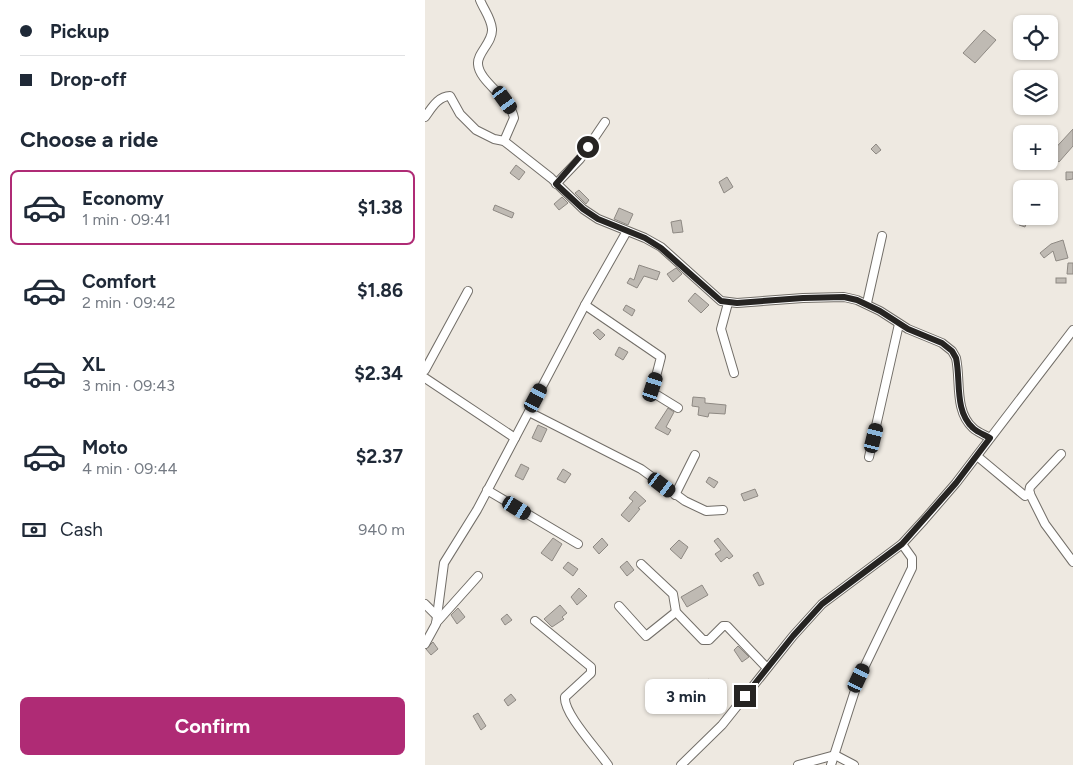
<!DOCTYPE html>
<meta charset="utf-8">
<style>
:root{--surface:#fff;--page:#f6f6f7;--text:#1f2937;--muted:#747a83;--line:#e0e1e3;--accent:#af2b75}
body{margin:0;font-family:Figtree,sans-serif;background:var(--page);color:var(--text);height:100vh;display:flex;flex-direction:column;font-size:19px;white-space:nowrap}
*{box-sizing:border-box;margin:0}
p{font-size:16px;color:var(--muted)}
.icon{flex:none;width:28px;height:28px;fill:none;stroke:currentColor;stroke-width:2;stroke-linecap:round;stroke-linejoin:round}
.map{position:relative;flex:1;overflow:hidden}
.panel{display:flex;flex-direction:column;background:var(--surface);width:425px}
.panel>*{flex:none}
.hud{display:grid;align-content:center;height:110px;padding:0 20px;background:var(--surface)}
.buttons{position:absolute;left:588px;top:15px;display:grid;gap:10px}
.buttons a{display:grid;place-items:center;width:45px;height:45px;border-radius:8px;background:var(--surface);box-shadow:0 1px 4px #0004;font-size:25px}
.end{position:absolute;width:22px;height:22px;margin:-11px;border:6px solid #262422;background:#fff;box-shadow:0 0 0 2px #fff}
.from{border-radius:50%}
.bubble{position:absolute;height:35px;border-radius:8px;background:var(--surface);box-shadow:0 1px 4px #0004;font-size:16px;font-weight:700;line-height:35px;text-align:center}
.car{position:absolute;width:15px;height:30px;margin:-15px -8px;border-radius:6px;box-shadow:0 0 4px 1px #0007;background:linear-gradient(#222 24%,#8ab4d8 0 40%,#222 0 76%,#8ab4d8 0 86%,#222 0)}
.hud b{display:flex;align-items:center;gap:18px;height:48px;font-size:19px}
.hud b+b{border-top:1px solid var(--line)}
.hud i{width:12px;height:12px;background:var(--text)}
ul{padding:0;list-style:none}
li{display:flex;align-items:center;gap:15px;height:75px;margin:0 10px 8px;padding:0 10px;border:2px solid transparent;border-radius:8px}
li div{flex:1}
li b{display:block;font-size:19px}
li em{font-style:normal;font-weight:700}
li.current{border-color:var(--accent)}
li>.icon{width:45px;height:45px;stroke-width:1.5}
h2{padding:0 20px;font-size:22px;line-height:60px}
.pay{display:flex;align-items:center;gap:12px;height:55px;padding:0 20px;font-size:19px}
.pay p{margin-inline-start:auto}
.primary-button{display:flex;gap:10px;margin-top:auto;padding:10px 20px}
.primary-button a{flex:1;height:58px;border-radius:8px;background:var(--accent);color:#fff;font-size:20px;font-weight:700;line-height:58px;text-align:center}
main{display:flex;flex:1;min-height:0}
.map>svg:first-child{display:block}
.building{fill:#bfbab3;stroke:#8e8983}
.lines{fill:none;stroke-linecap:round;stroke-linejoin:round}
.minor-casing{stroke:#726e68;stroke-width:10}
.minor{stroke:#fff;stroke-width:8}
.route{stroke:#262422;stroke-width:6}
</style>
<main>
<section class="panel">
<div class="hud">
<b><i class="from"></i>Pickup</b>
<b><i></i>Drop-off</b>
</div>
<h2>Choose a ride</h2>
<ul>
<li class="current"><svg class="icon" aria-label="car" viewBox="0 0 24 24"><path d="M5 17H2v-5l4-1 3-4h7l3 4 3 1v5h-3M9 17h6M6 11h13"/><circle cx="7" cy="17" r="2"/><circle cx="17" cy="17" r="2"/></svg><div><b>Economy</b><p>1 min · 09:41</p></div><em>$1.38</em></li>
<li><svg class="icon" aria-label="car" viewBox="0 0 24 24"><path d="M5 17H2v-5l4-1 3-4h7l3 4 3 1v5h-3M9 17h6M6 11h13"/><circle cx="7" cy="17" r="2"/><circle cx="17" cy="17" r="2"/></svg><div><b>Comfort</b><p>2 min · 09:42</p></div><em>$1.86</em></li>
<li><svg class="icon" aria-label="car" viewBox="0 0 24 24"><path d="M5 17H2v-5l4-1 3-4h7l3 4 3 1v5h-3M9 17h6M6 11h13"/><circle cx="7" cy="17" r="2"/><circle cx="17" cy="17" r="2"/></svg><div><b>XL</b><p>3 min · 09:43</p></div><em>$2.34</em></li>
<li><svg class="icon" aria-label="car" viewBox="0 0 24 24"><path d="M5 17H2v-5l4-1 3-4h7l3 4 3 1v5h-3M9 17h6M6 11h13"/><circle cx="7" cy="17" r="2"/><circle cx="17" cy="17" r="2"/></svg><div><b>Moto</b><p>4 min · 09:44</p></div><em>$2.37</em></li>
</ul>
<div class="pay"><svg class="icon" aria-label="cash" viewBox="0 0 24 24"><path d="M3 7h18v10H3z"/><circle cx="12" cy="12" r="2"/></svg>Cash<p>940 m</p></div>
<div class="primary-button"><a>Confirm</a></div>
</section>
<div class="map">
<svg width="648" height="765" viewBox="0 0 648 765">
<rect width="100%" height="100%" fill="#eee9e1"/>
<g class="building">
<polygon points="559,30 571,40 550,63 538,53"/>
<polygon points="648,129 648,146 634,162 625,154"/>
<polygon points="451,144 456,150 451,154 446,149"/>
<polygon points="91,165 100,172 94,180 85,173"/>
<polygon points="641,172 648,172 648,179 641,180"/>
<polygon points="302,177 308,187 299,193 294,182"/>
<polygon points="154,190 164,200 161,204 150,193"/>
<polygon points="137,197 143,203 134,210 129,204"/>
<polygon points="70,205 89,213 87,218 68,210"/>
<polygon points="194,208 208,214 203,225 189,219"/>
<polygon points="597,216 604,216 600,227 594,225"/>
<polygon points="256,220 258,232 248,233 246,222"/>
<polygon points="638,240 643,258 631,261 628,251 619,258 615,253 626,244"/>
<polygon points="643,263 648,263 648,274 642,274"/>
<polygon points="214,265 235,272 232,280 219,276 212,288 202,283 205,278 209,280"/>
<polygon points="251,268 257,274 248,282 242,274"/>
<rect x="631" y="278" width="10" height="5"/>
<polygon points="270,293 284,305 276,313 263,301"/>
<polygon points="201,305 210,310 207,316 198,310"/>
<polygon points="173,329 180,335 175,340 168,333"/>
<polygon points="194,347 203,352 198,360 190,355"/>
<polygon points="268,397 280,398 280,403 301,405 300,414 284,413 283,417 273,415 274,407 267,406"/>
<polygon points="243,408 249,412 241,427 246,430 243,435 230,428"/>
<polygon points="113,425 122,429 116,442 107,438"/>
<polygon points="96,464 104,468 98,480 90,476"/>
<polygon points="138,469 146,474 140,483 132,479"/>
<polygon points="284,477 293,482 289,488 281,482"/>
<polygon points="330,489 333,496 319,501 316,494"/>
<polygon points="210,491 221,501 213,508 215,509 204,522 196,515 208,501 204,498"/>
<polygon points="128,538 137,544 127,561 116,553"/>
<polygon points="177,538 183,545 174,554 168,547"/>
<polygon points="293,538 308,556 304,559 302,557 296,562 290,554 296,550 289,541"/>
<polygon points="254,540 263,547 256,559 245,549"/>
<polygon points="202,561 209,570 202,576 195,567"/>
<polygon points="143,562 153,569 148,576 138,568"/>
<polygon points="333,572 339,584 334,586 328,575"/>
<polygon points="277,585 283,595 262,607 256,597"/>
<polygon points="154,588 162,596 152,605 146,597"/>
<polygon points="135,605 142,613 137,617 139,619 127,627 119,619"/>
<polygon points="33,608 40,617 32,624 26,615"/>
<polygon points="82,614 87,620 80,625 76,619"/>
<polygon points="8,642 13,649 6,655 1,649"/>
<polygon points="313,646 324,657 317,662 309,650"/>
<polygon points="284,679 288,686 279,692 275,685"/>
<polygon points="86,694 91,700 83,706 79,700"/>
<polygon points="257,696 264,704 257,710 250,703"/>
<polygon points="277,697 282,703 274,711 268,705"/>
<polygon points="53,713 61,726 56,730 48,716"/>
</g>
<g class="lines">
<g class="minor-casing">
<g id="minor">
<path d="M55,0C59,10 66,18 67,29C68,42 52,53 53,64C54,82 85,97 89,118L79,141"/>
<path d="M0,117C6,109 13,96 25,96L35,114L51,130L69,139L79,141L126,178L158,209L173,219L220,238L236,247L296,301L312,303L378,298L419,297L432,300L455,311L483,329L517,343L527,351L531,358C536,380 529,411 548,428C552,432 560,435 565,438"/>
<polyline points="131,184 155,159 180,122"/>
<polyline points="303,303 296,329 309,373"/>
<polyline points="442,303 457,236"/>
<polyline points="160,305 236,357 227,392 253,408"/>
<polyline points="0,370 43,291"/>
<polyline points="0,378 90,438 52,510 19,563 11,624 0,644"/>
<polyline points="104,412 216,469 260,501 281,511 298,510"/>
<polyline points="90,438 160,305 202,231"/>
<polyline points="636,454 605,487 604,492 620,524 648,562"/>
<polyline points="552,456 600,496 605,493"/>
<polyline points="444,457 474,324"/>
<polyline points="62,490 153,544"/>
<polyline points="250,495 270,455"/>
<polyline points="216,564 248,594 251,612 278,640 284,640 298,626 302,626 342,668"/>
<polyline points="0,604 12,616"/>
<polyline points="194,606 221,636 251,612"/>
<path d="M110,621L166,667V673L140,697C138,713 173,750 183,765"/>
<polyline points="11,623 53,576"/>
<polyline points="256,765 297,725 368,636 397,604 477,544 499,520 531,483 648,330"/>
<polyline points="373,765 410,755 429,765"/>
<polyline points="406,765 434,678 487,568 487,558 477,544"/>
</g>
</g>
<use href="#minor" class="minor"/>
</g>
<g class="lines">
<path class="route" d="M163,147L131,184L158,209L173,219L220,238L236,248L296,301L312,303L378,298L419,297L432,300L455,311L483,329L517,343L527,351L531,358C536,380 529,411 548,428C552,432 560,435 565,438L531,483L477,544L397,604L368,636L320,696"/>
</g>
</svg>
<div class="buttons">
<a><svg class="icon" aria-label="locate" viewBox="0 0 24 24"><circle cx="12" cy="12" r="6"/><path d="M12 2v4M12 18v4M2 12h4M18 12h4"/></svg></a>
<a><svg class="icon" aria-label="layers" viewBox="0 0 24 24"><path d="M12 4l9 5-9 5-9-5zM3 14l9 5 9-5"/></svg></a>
<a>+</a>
<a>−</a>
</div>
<i class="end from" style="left:163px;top:147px"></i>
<i class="end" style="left:320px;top:696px"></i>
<div class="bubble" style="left:220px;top:679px;width:82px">3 min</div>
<i class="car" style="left:80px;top:100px;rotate:144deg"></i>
<i class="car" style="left:228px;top:387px;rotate:18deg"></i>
<i class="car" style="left:111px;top:398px;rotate:28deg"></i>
<i class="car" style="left:449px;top:438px;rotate:14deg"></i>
<i class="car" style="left:237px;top:485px;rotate:127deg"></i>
<i class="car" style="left:92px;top:508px;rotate:121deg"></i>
<i class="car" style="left:434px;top:678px;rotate:25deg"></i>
</div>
</main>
